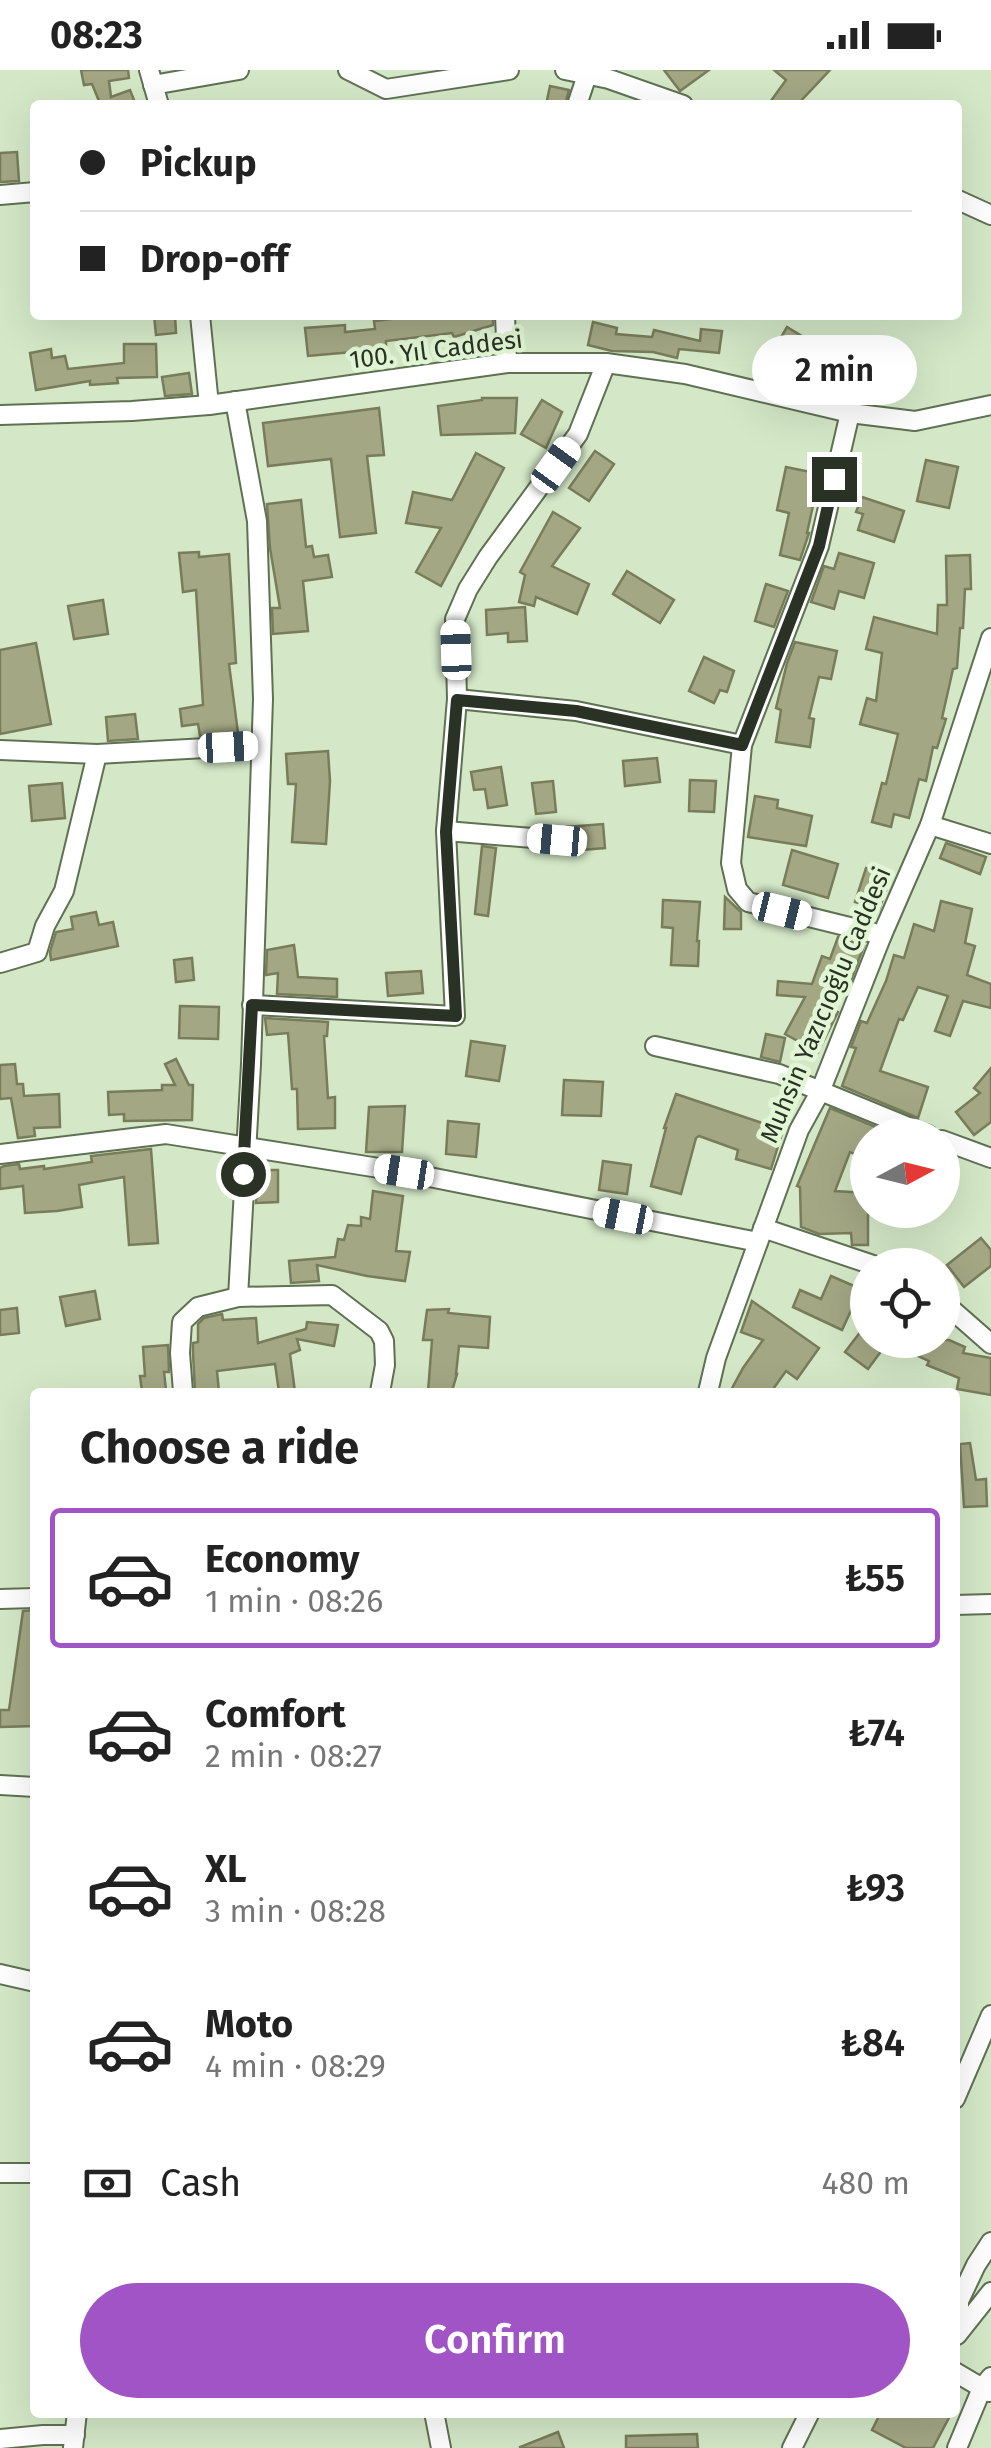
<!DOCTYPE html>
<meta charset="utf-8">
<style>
:root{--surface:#fff;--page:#f6f6f6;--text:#222;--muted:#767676;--line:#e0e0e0;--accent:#a154c6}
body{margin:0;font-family:"Fira Sans",sans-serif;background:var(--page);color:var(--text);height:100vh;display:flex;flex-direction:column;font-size:38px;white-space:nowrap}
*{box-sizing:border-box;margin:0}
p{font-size:32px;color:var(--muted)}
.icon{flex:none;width:55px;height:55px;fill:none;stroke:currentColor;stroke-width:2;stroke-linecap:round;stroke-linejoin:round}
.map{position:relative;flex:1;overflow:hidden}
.drawer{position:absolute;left:30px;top:1318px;width:930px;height:1030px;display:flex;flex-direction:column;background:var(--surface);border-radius:10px;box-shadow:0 10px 40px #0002}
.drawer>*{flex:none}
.top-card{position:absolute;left:30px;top:30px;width:932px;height:220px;border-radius:10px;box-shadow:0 10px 40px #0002;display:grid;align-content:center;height:220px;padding:0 50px;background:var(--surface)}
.needle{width:65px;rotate:83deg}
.controls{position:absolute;left:850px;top:1048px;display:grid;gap:20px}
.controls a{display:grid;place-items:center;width:110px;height:110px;border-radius:50%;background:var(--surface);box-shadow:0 10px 40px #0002;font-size:50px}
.end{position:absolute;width:45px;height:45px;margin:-22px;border:12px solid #2a3225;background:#fff;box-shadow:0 0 0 5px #fff}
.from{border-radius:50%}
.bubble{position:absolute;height:70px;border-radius:35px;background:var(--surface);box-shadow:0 10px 40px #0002;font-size:32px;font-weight:600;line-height:70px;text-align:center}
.car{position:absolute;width:30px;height:60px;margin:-30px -15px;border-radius:12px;box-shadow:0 0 8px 2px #0007;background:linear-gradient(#fff 24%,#345 0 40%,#fff 0 76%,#345 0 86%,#fff 0)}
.top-card b{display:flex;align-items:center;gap:35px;height:95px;font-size:38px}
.top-card b+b{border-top:2px solid var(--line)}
.top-card i{width:25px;height:25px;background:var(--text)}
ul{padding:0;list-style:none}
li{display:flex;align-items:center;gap:30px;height:140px;margin:0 20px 15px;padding:0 30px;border:5px solid transparent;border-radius:10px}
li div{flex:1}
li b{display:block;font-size:38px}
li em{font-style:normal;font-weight:600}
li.active{border-color:var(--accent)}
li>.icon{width:90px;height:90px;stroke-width:1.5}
h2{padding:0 50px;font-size:45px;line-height:120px}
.pay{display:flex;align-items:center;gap:25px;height:110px;padding:0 50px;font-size:38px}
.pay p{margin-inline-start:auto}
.action{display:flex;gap:20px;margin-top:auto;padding:20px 50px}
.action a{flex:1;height:115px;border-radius:60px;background:var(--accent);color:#fff;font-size:40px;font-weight:600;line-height:115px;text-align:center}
.status{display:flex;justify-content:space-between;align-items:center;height:70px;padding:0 50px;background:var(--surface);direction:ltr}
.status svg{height:28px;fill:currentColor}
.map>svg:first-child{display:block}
.building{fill:#a3a784;stroke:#787c5a;stroke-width:2.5}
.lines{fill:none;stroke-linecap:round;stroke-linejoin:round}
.minor-casing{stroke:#5f7153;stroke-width:22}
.minor{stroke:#fff;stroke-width:18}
.route{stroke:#2a3225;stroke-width:12}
.labels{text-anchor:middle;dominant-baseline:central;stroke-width:9;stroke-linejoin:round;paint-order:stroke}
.street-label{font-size:25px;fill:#2a3225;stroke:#e1f6d4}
</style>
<div class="status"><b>08:23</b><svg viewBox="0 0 49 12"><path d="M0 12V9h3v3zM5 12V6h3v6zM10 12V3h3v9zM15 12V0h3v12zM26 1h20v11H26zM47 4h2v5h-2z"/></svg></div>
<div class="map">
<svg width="991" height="2378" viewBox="0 0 991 2378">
<rect width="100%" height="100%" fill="#d4e8c7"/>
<g class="building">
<polygon points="81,0 128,0 129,8 109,11 111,27 130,20 136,35 93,35 99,31 92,14 84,15"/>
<polygon points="664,0 709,0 680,21"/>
<polygon points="774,0 830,0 797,35 768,35 786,10"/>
<polygon points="550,16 569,20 565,35 546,35"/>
<polygon points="17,82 19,111 0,112 0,83"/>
<polygon points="154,245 175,245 176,263 156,265"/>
<polygon points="399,245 493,245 493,255 454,267 452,263 386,271 386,279 308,286 305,258 345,255 345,262 375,259 374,251 400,248"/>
<polygon points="593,252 617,258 616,264 652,267 654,260 700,271 701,259 722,261 719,283 679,279 677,288 653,282 612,281 588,275"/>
<polygon points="787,257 805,268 788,297 770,286"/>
<polygon points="124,274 156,274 157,307 117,308 118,313 90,315 90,311 36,320 30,283 51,279 52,288 65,286 68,299 124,293"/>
<polygon points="189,303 192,324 165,326 162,307"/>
<polygon points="482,328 517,328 515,363 441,365 438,336 482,330"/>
<polygon points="542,330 562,342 546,378 521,364"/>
<polygon points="379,338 384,385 367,386 376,463 340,467 331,389 268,396 263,353"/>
<polygon points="595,381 614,394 589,431 569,418"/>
<polygon points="476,383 504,398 441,516 416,502 441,458 406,453 413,422 452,430"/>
<polygon points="926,390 958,397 949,438 917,431"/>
<polygon points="786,397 820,404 807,463 809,463 800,490 780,485 789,443 777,440"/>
<polygon points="862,427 904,441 894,472 858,460 863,444 856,442"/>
<polygon points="301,430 306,477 312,476 314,487 328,485 332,507 303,511 308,561 273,564 272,538 280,538 270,478 267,434"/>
<polygon points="553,442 580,458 552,496 589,514 577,544 536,527 534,536 519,532 525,505 520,502"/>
<polygon points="199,482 199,487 229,484 236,593 229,594 238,663 200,666 198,654 182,656 180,639 203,635 196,520 183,522 179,483"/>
<polygon points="839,483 874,493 864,528 839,521 834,539 811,532 824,496 834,499"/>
<polygon points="970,485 971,519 965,519 963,558 960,558 957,598 953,599 942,648 946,649 937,678 933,677 926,711 919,709 909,748 894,744 891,757 872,752 882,713 886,714 898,664 860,654 867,628 876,631 882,583 866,579 874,547 937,564 938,535 947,535 946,486"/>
<polygon points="627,501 674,530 660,553 613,524"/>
<polygon points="766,514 788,521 774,557 755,551"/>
<polygon points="103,530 108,564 74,569 68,536"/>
<polygon points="525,537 527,571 508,572 508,563 487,565 486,540"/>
<polygon points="795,572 837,581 831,609 819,607 809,648 814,649 810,677 776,672 781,640 776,638 787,593"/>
<polygon points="36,573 51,654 0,664 0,580"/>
<polygon points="704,587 734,601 727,622 720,620 714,633 689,621"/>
<polygon points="135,644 138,669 108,671 106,647"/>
<polygon points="328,681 330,711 326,774 292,772 296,714 288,714 286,684"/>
<polygon points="657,688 660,712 625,716 623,691"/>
<polygon points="501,697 507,735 488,738 485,719 474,720 471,702"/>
<polygon points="690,710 716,711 714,742 689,741"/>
<polygon points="553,711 556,742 536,744 532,713"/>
<polygon points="62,713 65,748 32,751 29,716"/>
<polygon points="755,726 778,730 777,738 812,746 806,776 748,767"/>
<polygon points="603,754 605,778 570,781 567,757"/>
<polygon points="946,773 986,787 980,804 940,788"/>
<polygon points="482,776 496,778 488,846 475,844"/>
<polygon points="792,780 838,794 828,828 783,815"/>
<polygon points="866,798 891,806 879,840 855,832"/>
<polygon points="725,827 741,842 741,859 724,859"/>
<polygon points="663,830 700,832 697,871 699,871 698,896 671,895 673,858 662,857"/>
<polygon points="941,831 972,839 965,873 975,876 967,905 991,914 991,938 963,931 950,966 935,961 948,926 918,917 903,950 899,949 880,1001 928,1017 918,1048 842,1016 856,978 851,977 861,951 867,953 886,911 894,885 904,888 914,854 934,861"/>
<polygon points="96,842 99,855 113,852 118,876 51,890 50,882 56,862 73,859 71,847"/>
<polygon points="838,867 864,876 850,913 843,911 828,936 838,942 818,982 785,964 805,927 777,925 778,911 812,914 822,886 830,889"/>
<polygon points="294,875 298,907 337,909 337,927 277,924 278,903 266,905 267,880"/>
<polygon points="192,888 194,910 176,912 174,890"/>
<polygon points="421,901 423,923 388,926 386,903"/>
<polygon points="180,936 219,937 218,969 179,968"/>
<polygon points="265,948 328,952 327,966 324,966 328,1028 335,1027 335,1058 298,1059 297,1019 292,1019 288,963 267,965"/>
<polygon points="766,964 785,968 780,992 761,987"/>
<polygon points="471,971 505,976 499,1011 466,1006"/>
<polygon points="176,989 189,1015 193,1015 192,1050 124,1051 124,1044 109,1045 108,1022 162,1020 162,1015 175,1015 165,994"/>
<polygon points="15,994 17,1014 23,1014 24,1026 59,1024 60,1057 34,1058 35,1066 18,1068 11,1028 0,1029 0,995"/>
<polygon points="991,998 991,1052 974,1065 956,1042 980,1023 974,1018"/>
<polygon points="564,1010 603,1012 601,1046 562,1045"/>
<polygon points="676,1024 783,1060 771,1099 736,1089 738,1080 699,1066 696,1068 681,1124 651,1116 666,1058 664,1058"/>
<polygon points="405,1036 402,1082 366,1082 369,1037"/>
<polygon points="830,1038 895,1065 868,1065 868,1089 850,1082 835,1121 868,1123 868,1175 852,1175 851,1163 819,1164 801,1157 800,1117 797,1116"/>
<polygon points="448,1051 479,1054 476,1087 446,1084"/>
<polygon points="151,1079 158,1173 129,1175 124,1107 79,1115 82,1137 57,1141 25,1143 23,1116 0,1119 0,1098 4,1096 19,1094 20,1099 44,1096 44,1099 92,1092 91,1086"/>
<polygon points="603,1091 631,1095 627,1124 599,1120"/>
<polygon points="258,1100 278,1100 278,1132 256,1133"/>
<polygon points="373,1121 403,1126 396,1181 410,1182 405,1211 367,1206 317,1195 319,1211 291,1213 289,1191 335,1187 338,1169 344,1170 348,1155 361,1156 361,1147 370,1149"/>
<polygon points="981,1168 991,1180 991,1196 964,1217 947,1195"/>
<polygon points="831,1206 861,1219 842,1260 793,1237 800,1220 821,1229"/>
<polygon points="95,1221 100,1249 66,1256 60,1227"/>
<polygon points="752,1231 819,1278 797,1309 786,1301 771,1322 730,1322 743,1298 763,1270 741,1262"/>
<polygon points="17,1238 19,1263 0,1265 0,1240"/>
<polygon points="449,1239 448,1243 490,1247 488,1278 459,1276 456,1304 457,1304 452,1321 428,1322 432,1270 423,1270 427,1240"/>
<polygon points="222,1244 223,1250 256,1248 258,1273 306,1259 307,1252 338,1255 334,1276 297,1269 300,1280 290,1284 295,1322 279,1322 275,1294 217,1301 219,1322 195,1322 193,1283 193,1273 198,1272 198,1254 204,1248"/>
<polygon points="868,1252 868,1270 949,1270 965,1277 963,1283 991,1288 991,1325 957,1319 959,1308 927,1295 929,1291 888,1272 868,1299 845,1282"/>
<polygon points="168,1275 169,1302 164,1302 166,1320 142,1322 140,1306 145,1306 143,1277"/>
<polygon points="970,1373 976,1410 986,1409 987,1436 964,1437 960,1374"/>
<polygon points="35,1540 35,1656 0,1657 0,1640 9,1640 23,1541"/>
<polygon points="881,2342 952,2342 933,2378 906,2378 872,2360"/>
<polygon points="558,2362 564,2378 520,2378 520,2377"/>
<polygon points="697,2364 698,2378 626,2378 626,2366"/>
</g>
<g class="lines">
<g class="minor-casing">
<g id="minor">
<polyline points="149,0 159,35"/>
<polyline points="348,0 386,19 509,0"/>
<polyline points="565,0 609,9 683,35"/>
<polyline points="153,15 239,0"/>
<polyline points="577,35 587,5"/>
<polyline points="0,125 35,122"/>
<polyline points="958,130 991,145"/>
<polyline points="200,245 209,335"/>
<polyline points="505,245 507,293"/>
<polyline points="235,331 257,451 263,629 251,994 238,1227"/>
<polyline points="850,343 819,476 742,675 731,793 737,819 748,832 882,865"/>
<polyline points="0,345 132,341 209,335 507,293 606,293 685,304 850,343 915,351 991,335"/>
<polyline points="457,629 576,641 742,675"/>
<polyline points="0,680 97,684 261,675"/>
<polyline points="930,755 991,774"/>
<polyline points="446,761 557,770"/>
<polyline points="0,893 37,882 45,856 64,821 97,684"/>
<polyline points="252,935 455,946 446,761 457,629 455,549 468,519 488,487 578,364 606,293"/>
<polyline points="655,976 779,1004 928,1065"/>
<polyline points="942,1070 991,1088"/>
<polyline points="0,1084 166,1064 404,1102 758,1172"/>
<polyline points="763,1158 873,1195"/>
<polyline points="942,1231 991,1274"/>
<polyline points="183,1322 180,1283 182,1252 198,1237 238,1227 332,1225 379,1261 384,1271 385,1295 380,1322"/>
<polyline points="708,1322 716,1288 799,1060 820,1022 882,865 930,755 991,568"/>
<polyline points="0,1529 35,1528"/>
<polyline points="955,1535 991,1534"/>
<polyline points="0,1715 35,1717"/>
<polyline points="0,1904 35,1912"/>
<polyline points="955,2029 991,1945"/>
<polyline points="0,2103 35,2103"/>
<polyline points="959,2262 959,2231 976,2195 991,2172"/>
<polyline points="957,2265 991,2222"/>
<polyline points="955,2302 989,2322"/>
<polyline points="434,2342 441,2378"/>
<polyline points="0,2369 43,2365 75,2365"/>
<polyline points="73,2378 77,2342"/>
<polyline points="792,2378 810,2342"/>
<polyline points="957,2378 982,2318 991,2307"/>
</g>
</g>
<use href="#minor" class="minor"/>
</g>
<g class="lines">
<polyline class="route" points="243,1104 252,935 456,946 446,762 457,630 576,641 742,675 819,476 834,409"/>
</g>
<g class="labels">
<g class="street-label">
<text transform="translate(436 280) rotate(-7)">100. Yıl Caddesi</text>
<text transform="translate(826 935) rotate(-67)">Muhsin Yazıcıoğlu Caddesi</text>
</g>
</g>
</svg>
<div class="controls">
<a><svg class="needle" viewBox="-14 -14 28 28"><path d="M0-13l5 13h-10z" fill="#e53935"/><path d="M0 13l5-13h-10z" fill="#767676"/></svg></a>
<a><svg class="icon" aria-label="locate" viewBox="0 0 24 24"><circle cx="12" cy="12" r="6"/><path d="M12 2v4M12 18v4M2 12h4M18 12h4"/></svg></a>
</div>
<i class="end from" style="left:243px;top:1104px"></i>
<i class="end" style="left:834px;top:409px"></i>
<div class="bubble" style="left:752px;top:265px;width:165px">2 min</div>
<i class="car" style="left:556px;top:395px;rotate:36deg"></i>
<i class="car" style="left:456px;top:580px;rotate:358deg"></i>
<i class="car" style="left:228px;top:677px;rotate:87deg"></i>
<i class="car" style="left:557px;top:770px;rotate:275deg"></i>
<i class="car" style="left:782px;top:841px;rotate:104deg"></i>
<i class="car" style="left:404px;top:1102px;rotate:279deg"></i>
<i class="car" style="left:623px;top:1146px;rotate:281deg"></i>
<div class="top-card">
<b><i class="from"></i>Pickup</b>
<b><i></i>Drop-off</b>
</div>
<section class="drawer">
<h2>Choose a ride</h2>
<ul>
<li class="active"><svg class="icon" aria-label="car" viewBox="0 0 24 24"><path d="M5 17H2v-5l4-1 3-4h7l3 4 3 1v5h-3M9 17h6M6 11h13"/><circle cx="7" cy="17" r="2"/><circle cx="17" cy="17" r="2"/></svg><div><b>Economy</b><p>1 min · 08:26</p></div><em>₺55</em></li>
<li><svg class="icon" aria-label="car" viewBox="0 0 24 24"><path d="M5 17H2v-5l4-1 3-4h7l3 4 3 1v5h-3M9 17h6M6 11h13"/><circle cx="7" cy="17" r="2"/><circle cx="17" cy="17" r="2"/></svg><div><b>Comfort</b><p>2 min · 08:27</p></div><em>₺74</em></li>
<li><svg class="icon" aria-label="car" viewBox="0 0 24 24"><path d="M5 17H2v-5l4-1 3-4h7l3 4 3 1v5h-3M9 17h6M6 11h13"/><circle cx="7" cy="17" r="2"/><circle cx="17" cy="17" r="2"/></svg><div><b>XL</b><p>3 min · 08:28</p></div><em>₺93</em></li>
<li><svg class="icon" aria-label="car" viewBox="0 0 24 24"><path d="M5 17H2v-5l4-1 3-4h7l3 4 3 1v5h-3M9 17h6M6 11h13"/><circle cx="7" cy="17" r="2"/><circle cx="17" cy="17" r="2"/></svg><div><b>Moto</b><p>4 min · 08:29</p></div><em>₺84</em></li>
</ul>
<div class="pay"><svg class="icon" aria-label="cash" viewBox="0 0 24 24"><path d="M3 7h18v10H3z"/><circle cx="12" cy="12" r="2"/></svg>Cash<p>480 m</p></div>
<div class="action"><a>Confirm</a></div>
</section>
</div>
